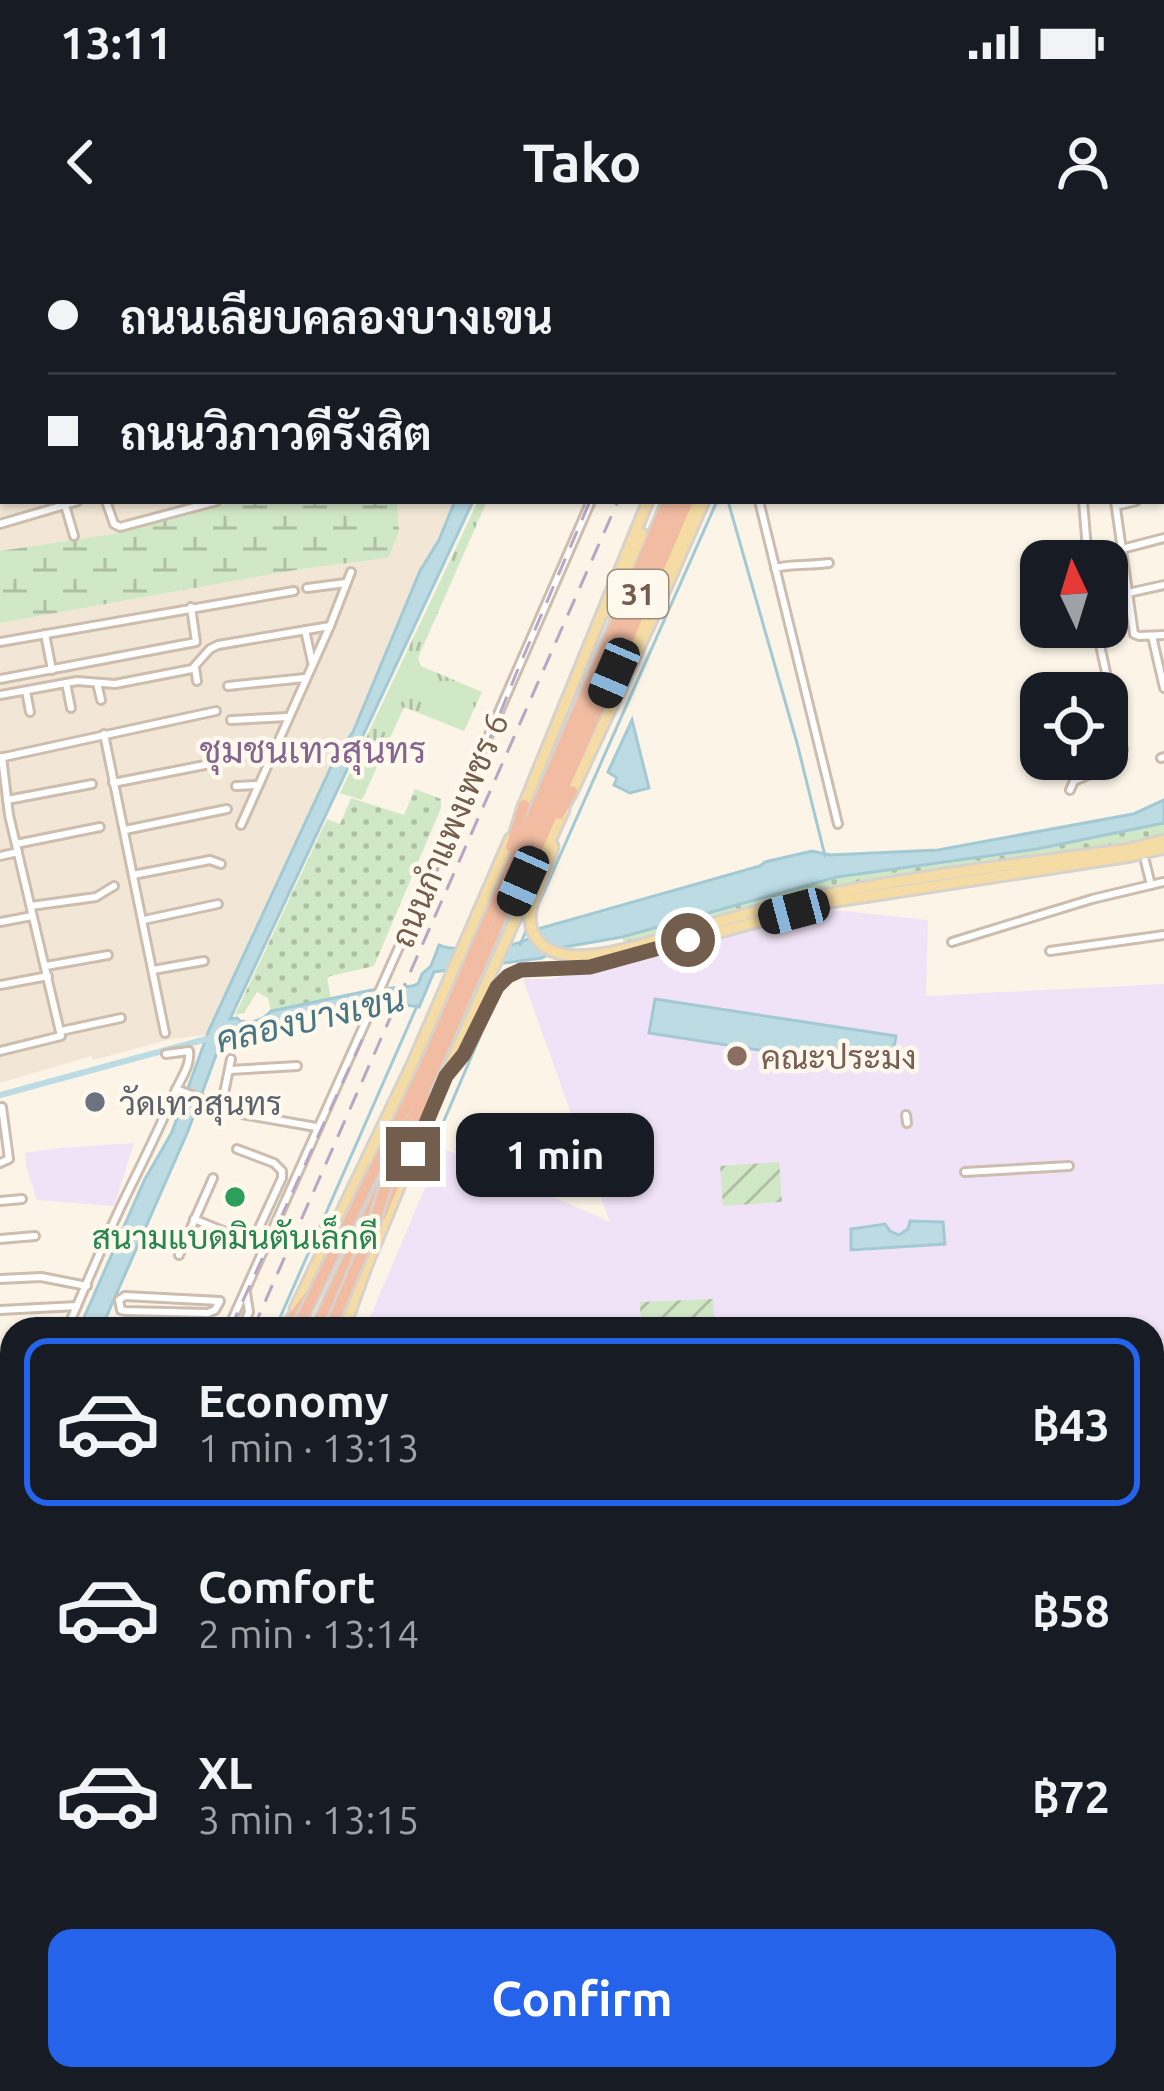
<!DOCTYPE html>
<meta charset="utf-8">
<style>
:root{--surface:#171b24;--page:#20242c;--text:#f1f3f6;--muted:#9ea1a6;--line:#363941;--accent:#2563eb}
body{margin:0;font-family:Ubuntu,Sarabun,sans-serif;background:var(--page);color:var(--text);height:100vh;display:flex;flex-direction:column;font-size:45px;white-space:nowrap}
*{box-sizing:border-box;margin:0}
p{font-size:39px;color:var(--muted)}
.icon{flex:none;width:66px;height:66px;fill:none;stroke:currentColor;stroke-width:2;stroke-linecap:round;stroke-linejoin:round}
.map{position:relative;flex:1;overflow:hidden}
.sheet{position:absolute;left:0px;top:1077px;width:1164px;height:774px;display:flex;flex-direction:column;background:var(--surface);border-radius:36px 36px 0 0;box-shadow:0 3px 9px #0004}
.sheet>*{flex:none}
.banner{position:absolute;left:0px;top:0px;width:1164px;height:264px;box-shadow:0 3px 9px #0004;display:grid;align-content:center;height:264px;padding:0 48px;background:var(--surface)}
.needle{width:78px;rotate:356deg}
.buttons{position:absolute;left:1020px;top:300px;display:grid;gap:24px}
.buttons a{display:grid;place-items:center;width:108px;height:108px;border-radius:24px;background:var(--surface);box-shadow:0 3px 9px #0004;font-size:60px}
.end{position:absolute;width:54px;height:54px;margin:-27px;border:15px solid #735d4d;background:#fff;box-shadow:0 0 0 6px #fff}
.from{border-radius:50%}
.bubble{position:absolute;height:84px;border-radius:24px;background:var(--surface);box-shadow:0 3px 9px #0004;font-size:39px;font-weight:600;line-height:84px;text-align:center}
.car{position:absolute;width:36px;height:72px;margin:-36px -18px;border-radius:15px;box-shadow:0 0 9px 3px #0007;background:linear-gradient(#222 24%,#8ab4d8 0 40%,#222 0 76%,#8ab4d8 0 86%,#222 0)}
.banner b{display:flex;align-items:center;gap:42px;height:114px;font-size:45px}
.banner b+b{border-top:3px solid var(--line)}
.banner i{width:30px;height:30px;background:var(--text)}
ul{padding:21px 0 0;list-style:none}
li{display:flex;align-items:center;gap:36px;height:168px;margin:0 24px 18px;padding:0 24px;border:6px solid transparent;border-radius:24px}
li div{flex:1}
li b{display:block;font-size:45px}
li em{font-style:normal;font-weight:600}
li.current{border-color:var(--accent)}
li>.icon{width:108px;height:108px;stroke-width:1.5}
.primary-button{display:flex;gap:24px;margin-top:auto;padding:24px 48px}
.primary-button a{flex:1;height:138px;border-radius:24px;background:var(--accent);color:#fff;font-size:48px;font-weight:600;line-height:138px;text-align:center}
.status{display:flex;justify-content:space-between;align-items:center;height:84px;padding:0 60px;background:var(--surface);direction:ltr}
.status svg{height:33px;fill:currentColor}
header{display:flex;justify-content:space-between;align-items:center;height:156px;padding:0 48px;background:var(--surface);font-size:54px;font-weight:600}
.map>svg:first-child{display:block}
.residential{fill:#f2e7d6}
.education{fill:#f1e3f7}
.grass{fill:url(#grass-tufts)}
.wetland{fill:url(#wetland-marsh)}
.park{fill:url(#park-dots)}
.garden{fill:url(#garden-furrows)}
.water{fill:#bcdbe3;stroke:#a3cad4;stroke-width:3}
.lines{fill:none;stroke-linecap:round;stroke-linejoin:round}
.stream{stroke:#a3cad4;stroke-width:3}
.canal{stroke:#bcdbe3;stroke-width:6}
.minor-casing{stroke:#ccbdae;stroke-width:12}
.major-casing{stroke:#d8d2cd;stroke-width:15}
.highway-casing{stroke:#d8d2cd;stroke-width:16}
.minor{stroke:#fff;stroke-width:6}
.major{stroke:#f5dca4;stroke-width:9}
.highway{stroke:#f1bca2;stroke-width:10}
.rail{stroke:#b8a6c4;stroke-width:3;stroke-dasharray:18 12;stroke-linecap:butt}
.major-bridge-casing{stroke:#d8d2cd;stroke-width:15;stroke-linecap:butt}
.highway-bridge-casing{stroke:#d8d2cd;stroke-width:16;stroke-linecap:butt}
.major-bridge{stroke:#f5dca4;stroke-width:9}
.highway-bridge{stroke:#f1bca2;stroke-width:10}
.route{stroke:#735d4d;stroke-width:15}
.education-dot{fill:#8d6e63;stroke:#fef8ed;stroke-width:4.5}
.worship-dot{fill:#6b7280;stroke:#fef8ed;stroke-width:4.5}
.leisure-dot{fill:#2e9e5b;stroke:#fef8ed;stroke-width:4.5}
.labels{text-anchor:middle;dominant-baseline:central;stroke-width:9;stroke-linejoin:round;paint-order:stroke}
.shield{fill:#fef8ed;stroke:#9d8c7d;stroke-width:3}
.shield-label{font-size:30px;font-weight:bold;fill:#735d4d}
.street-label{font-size:33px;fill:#735d4d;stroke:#fef8ed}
.education-label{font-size:33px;fill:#785e54;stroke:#fef8ed;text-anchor:start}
.worship-label{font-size:33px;fill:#5b616d;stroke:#fef8ed;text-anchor:start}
.leisure-label{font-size:33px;fill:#27864d;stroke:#fef8ed}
.neighbourhood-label{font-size:36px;fill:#84658f;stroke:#fef8ed}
.water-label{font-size:36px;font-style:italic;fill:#487685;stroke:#fef8ed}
</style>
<div class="status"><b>13:11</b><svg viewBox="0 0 49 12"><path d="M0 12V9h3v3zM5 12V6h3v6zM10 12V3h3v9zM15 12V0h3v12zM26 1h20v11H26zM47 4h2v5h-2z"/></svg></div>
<header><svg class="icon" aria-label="back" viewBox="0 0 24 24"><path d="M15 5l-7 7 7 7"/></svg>Tako<svg class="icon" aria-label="person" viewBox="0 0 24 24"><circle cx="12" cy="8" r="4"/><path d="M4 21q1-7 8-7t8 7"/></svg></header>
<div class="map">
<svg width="1164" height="1851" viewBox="0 0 1164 1851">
<defs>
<pattern id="grass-tufts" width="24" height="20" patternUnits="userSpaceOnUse" patternTransform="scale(3)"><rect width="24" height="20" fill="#d1e8c6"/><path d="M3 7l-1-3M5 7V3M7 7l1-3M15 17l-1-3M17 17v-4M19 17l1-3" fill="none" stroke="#aebfa3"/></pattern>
<pattern id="wetland-marsh" width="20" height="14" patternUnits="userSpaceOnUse" patternTransform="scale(3)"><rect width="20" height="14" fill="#d1e8c6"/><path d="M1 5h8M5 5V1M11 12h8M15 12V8" fill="none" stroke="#aebfa3"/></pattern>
<pattern id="park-dots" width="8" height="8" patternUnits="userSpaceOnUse" patternTransform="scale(3)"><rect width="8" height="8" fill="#d1e8c6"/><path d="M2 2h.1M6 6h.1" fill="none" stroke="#aebfa3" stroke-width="1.8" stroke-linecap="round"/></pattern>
<pattern id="garden-furrows" width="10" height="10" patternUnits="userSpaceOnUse" patternTransform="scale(3)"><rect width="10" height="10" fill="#d1e8c6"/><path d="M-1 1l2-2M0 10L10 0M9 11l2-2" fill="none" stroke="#aebfa3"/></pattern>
</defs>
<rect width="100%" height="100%" fill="#fbf4e7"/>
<g class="residential">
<polygon points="0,0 564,0 563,3 3,3 3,261 237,261 119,293 0,311"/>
<polygon points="397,261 455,261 439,300 420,331 353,492 337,514 207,795 171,799 93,820 91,816 0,843 0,383 301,329 387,318 399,292"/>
</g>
<g class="education">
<polygon points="834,670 928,680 926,756 1164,744 1164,1851 626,1851 601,1839 1152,1839 1152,1089 365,1089 442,908 610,982 523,739 550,739"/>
<polygon points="134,903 114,966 37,960 26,925 25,913 59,908"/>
</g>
<polygon class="grass" points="478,261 487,261 418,418 421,426 482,452 464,491 404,467 362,560 340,553"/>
<polygon class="wetland" points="237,261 397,261 399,292 388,318 301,329 0,383 0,311 119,293"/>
<g class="park">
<polygon points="415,549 441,559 441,568 374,726 327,737 331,758 271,771 268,758 257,752 244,773 235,775 327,579 340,584 351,558 404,575"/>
<polygon points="1164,583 1164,593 1132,601 875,643 625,706 622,697 837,637 1037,609"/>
</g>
<g class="garden">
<polygon points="779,922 782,962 723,966 720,926"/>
<polygon points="713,1059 715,1089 641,1089 640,1062"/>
</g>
<g class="water">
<path d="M455,261H473L230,779L237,778L240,781C253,783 262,781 271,771L372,750L412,746L418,744L422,734L431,726L439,705C453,712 510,708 526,700C528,699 539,690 541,688L760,626L765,622L812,611L830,615L938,610L1133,574L1164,560V583L1037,609L837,637L622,697L559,708L542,718L434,732L419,767C376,758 325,772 282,783V786L240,798L222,799L188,891L101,1089H79L144,941L172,892L209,790L337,514L353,492L420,331L439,300Z"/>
<polygon points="632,480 649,548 630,553 614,545 617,538 608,532"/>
<polygon points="655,759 896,796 890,830 649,793"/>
<polygon points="910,981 943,982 945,1004 851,1010 851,989 885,984 890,991 899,995 908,989"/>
</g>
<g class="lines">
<g class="stream">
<polyline points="830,3 831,0"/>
<polyline points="728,261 797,503 825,616"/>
<polyline points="535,672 717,261"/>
<polyline points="520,705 528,686"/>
<polyline points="443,883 499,752"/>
<polyline points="275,1089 417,766"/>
<polyline points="0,1707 7,1691 12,1687"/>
<polyline points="16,1851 22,1839"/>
</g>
<polyline class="canal" points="0,855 210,798"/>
<g class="minor-casing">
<g id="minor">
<polyline points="195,0 196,3"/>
<polyline points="462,0 463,3"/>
<polyline points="669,0 671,3"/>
<polyline points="1040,0 1040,3"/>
<polyline points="1070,0 1071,3"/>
<polyline points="1119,0 1120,3"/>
<polyline points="12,3 13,0"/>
<polyline points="78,3 79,0"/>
<polyline points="98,3 105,0"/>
<polyline points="311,3 320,0"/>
<polyline points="676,3 679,0"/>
<polyline points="704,3 705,0"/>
<polyline points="0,44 3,43"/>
<polyline points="1161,63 1164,62"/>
<polyline points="0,106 3,105"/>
<polyline points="1161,158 1164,178"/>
<polyline points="1161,210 1164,209"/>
<polyline points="0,230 3,232"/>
<polyline points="1161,254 1164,254"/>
<polyline points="106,261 114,284 120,287 217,261"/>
<polyline points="759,261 838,584"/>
<polyline points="1083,261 1088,321"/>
<polyline points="1115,261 1134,394 1139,396 1164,395"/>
<polyline points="65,265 74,296"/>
<polyline points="1116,266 1136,261"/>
<polyline points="0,284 78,261"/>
<polyline points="1122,309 1164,298"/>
<path d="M775,328C795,323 809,326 829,323"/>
<polyline points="307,348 346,343"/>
<polyline points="1128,353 1164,345"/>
<polyline points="1096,387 1123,510"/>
<polyline points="305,390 312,422"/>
<polyline points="45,394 52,430"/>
<polyline points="1152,396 1164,448"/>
<polyline points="0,402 294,351"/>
<polyline points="195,427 197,441"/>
<polyline points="0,439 196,402 191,367"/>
<polyline points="66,443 71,468"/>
<polyline points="97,443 101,460"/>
<polyline points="228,446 305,438"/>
<polyline points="26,451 30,472"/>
<polyline points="1086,453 1107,444"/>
<polyline points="0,455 77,441 115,444 192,429 210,409 218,405 330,386"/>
<polyline points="231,480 288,477"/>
<polyline points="104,494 165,793"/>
<polyline points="237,516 271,514"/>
<polyline points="4,517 216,471"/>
<polyline points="1161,518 1164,517"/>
<polyline points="113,543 220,522"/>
<polyline points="236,546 258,545"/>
<polyline points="1070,550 1074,541 1097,531 1098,519"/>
<polyline points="7,560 92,544"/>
<polyline points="241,585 330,386 351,332"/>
<polyline points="125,590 227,569"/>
<polyline points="16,604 100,587"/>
<polyline points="0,616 18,612"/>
<polyline points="1145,621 1151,645"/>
<polyline points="133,635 210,620 221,624"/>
<polyline points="31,666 96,657 114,646"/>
<polyline points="144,680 218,664"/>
<polyline points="0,682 32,676"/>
<polyline points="952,702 1092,659 1163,642"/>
<polyline points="1050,711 1164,695"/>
<polyline points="46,726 108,715"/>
<polyline points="153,730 204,721"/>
<polyline points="0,745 48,736"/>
<polyline points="61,791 121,778"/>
<polyline points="0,811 61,796 9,575 2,517"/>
<polyline points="229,830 297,826"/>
<polyline points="176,849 242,874 316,887"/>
<polyline points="221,868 231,819"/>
<polyline points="906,875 907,883"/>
<polyline points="0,923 9,919 2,867"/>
<polyline points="965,932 1069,926"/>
<polyline points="0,961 22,959"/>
<polyline points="194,979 252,1003 282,938 282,931 274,923 237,909"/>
<polyline points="0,999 35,996"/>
<polyline points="179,1015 213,938"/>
<polyline points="0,1039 41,1037 87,1046"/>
<polygon points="125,1056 220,1061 215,1070 208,1073 125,1071 121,1070 119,1060"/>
<polyline points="0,1070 77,1066"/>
<path d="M67,1089C86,1045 104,1001 125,958C142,923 159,890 174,854C180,839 191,827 189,811L166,814"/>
<polyline points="228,1089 421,658 471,536 591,261"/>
<polyline points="242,1089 249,1072 246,1053"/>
<polyline points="0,1192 12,1193"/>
<polyline points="0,1239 12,1211"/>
<polyline points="6,1436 12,1435"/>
<polyline points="0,1627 12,1600"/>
<polyline points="351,1839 353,1851"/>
<polyline points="151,1840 152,1839"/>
<polyline points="189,1844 192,1851"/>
<polyline points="94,1851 99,1839"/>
<polyline points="277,1851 313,1841"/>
<polyline points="499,1851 504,1839"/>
</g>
</g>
<g class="major-casing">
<g id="major">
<polyline points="767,3 769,0"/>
<polyline points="815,3 817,0"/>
<polyline points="608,372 642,294"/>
<polyline points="637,400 647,372 696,261"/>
<polyline points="571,554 654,375 704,261"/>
<polyline points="523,567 648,261"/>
<path d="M553,606C547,638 510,680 545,707C572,727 631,708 661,699C716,683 772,665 829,654C928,634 1029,623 1129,609L1164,600"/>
<polyline points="453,827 464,814 497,747 508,736 521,730 590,727 830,662 1131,616 1164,608"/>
<polyline points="295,1069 411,827 510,599"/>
<polyline points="344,1089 366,1027 445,836 564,570"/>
<polyline points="0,1557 12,1563"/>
<polyline points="0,1566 12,1571"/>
<polyline points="0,1585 12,1590"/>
<polyline points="0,1731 12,1704"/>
<polyline points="549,1839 573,1851"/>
<polyline points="575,1839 601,1851"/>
<polyline points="0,1850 12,1822"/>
</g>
</g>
<g class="highway-casing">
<g id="highway">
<polyline points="774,3 775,0"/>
<polyline points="783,3 784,0"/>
<polyline points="792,3 793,0"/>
<polyline points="802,3 803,0"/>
<polyline points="559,574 572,551"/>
<polyline points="511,607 524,565"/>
<polyline points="527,632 688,261"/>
<polyline points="389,930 479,727 678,261"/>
<polyline points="373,933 424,829 668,261"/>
<polyline points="381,975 429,859"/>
<polyline points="287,1085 311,1054"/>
<polyline points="316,1089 382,947"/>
<polyline points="0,1764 12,1735"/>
<polyline points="1,1800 12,1776"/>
<polyline points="0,1822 12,1794"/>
</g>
</g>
<use href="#minor" class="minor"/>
<use href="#major" class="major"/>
<use href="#highway" class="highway"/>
<g class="rail">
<polyline points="712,3 714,0"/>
<polyline points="736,3 737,0"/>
<polyline points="421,668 516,434 590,261"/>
<polyline points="230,1089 367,789"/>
<polyline points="253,1089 618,261"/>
<polyline points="0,1596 12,1569"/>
<polyline points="0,1627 12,1600"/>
<polyline points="0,1671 12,1644"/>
</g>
<g class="major-bridge-casing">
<polyline id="major-bridge" points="0,1574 12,1580"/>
</g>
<g class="highway-bridge-casing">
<g id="highway-bridge">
<polyline points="297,1089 376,926"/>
<polyline points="330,1089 373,987 393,922"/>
</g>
</g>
<use href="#major-bridge" class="major-bridge"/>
<use href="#highway-bridge" class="highway-bridge"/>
</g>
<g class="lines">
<polyline class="route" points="413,914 446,836 464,814 497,747 508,736 521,730 590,727 688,700"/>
</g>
<circle class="education-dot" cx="737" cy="816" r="12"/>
<circle class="worship-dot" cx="95" cy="862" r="12"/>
<circle class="leisure-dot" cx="235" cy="957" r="12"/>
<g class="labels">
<rect class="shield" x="608" y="330" width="60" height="48" rx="9"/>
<g class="shield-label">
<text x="638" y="354">31</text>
</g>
<g class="street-label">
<text transform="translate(449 590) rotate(-67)">ถนนกำแพงเพชร 6</text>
</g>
<g class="education-label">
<text x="761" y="816">คณะประมง</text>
</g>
<g class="worship-label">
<text x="119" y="862">วัดเทวสุนทร</text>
</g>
<g class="leisure-label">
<text x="235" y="996">สนามแบดมินตันเล็กดี</text>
</g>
<g class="neighbourhood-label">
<text x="313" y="509">ชุมชนเทวสุนทร</text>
</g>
<g class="water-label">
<text transform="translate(310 778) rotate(-13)">คลองบางเขน</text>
</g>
</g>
</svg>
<div class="buttons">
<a><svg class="needle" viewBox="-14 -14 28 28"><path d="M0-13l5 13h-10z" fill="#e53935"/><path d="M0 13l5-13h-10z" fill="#9ea1a6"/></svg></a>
<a><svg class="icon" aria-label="locate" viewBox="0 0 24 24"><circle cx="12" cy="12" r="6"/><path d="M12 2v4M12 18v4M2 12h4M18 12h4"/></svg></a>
</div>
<i class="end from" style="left:688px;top:700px"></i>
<i class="end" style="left:413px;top:914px"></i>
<div class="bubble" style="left:456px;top:873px;width:198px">1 min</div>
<i class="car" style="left:614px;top:433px;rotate:203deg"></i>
<i class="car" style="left:523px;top:641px;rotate:204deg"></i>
<i class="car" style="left:794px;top:671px;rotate:255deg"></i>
<div class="banner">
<b><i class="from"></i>ถนนเลียบคลองบางเขน</b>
<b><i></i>ถนนวิภาวดีรังสิต</b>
</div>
<section class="sheet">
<ul>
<li class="current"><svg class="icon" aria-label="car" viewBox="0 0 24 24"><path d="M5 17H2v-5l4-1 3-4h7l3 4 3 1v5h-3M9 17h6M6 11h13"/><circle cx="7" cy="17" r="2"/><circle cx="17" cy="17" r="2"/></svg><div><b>Economy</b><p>1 min · 13:13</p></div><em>฿43</em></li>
<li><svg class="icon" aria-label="car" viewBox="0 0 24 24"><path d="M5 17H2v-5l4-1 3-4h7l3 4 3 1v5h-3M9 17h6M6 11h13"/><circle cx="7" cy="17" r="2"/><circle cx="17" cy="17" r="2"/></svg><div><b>Comfort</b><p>2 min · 13:14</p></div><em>฿58</em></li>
<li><svg class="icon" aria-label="car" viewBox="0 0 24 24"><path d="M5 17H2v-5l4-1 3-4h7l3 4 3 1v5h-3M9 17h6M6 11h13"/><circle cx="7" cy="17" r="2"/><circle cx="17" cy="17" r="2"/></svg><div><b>XL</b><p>3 min · 13:15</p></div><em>฿72</em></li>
</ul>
<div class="primary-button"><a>Confirm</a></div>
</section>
</div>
